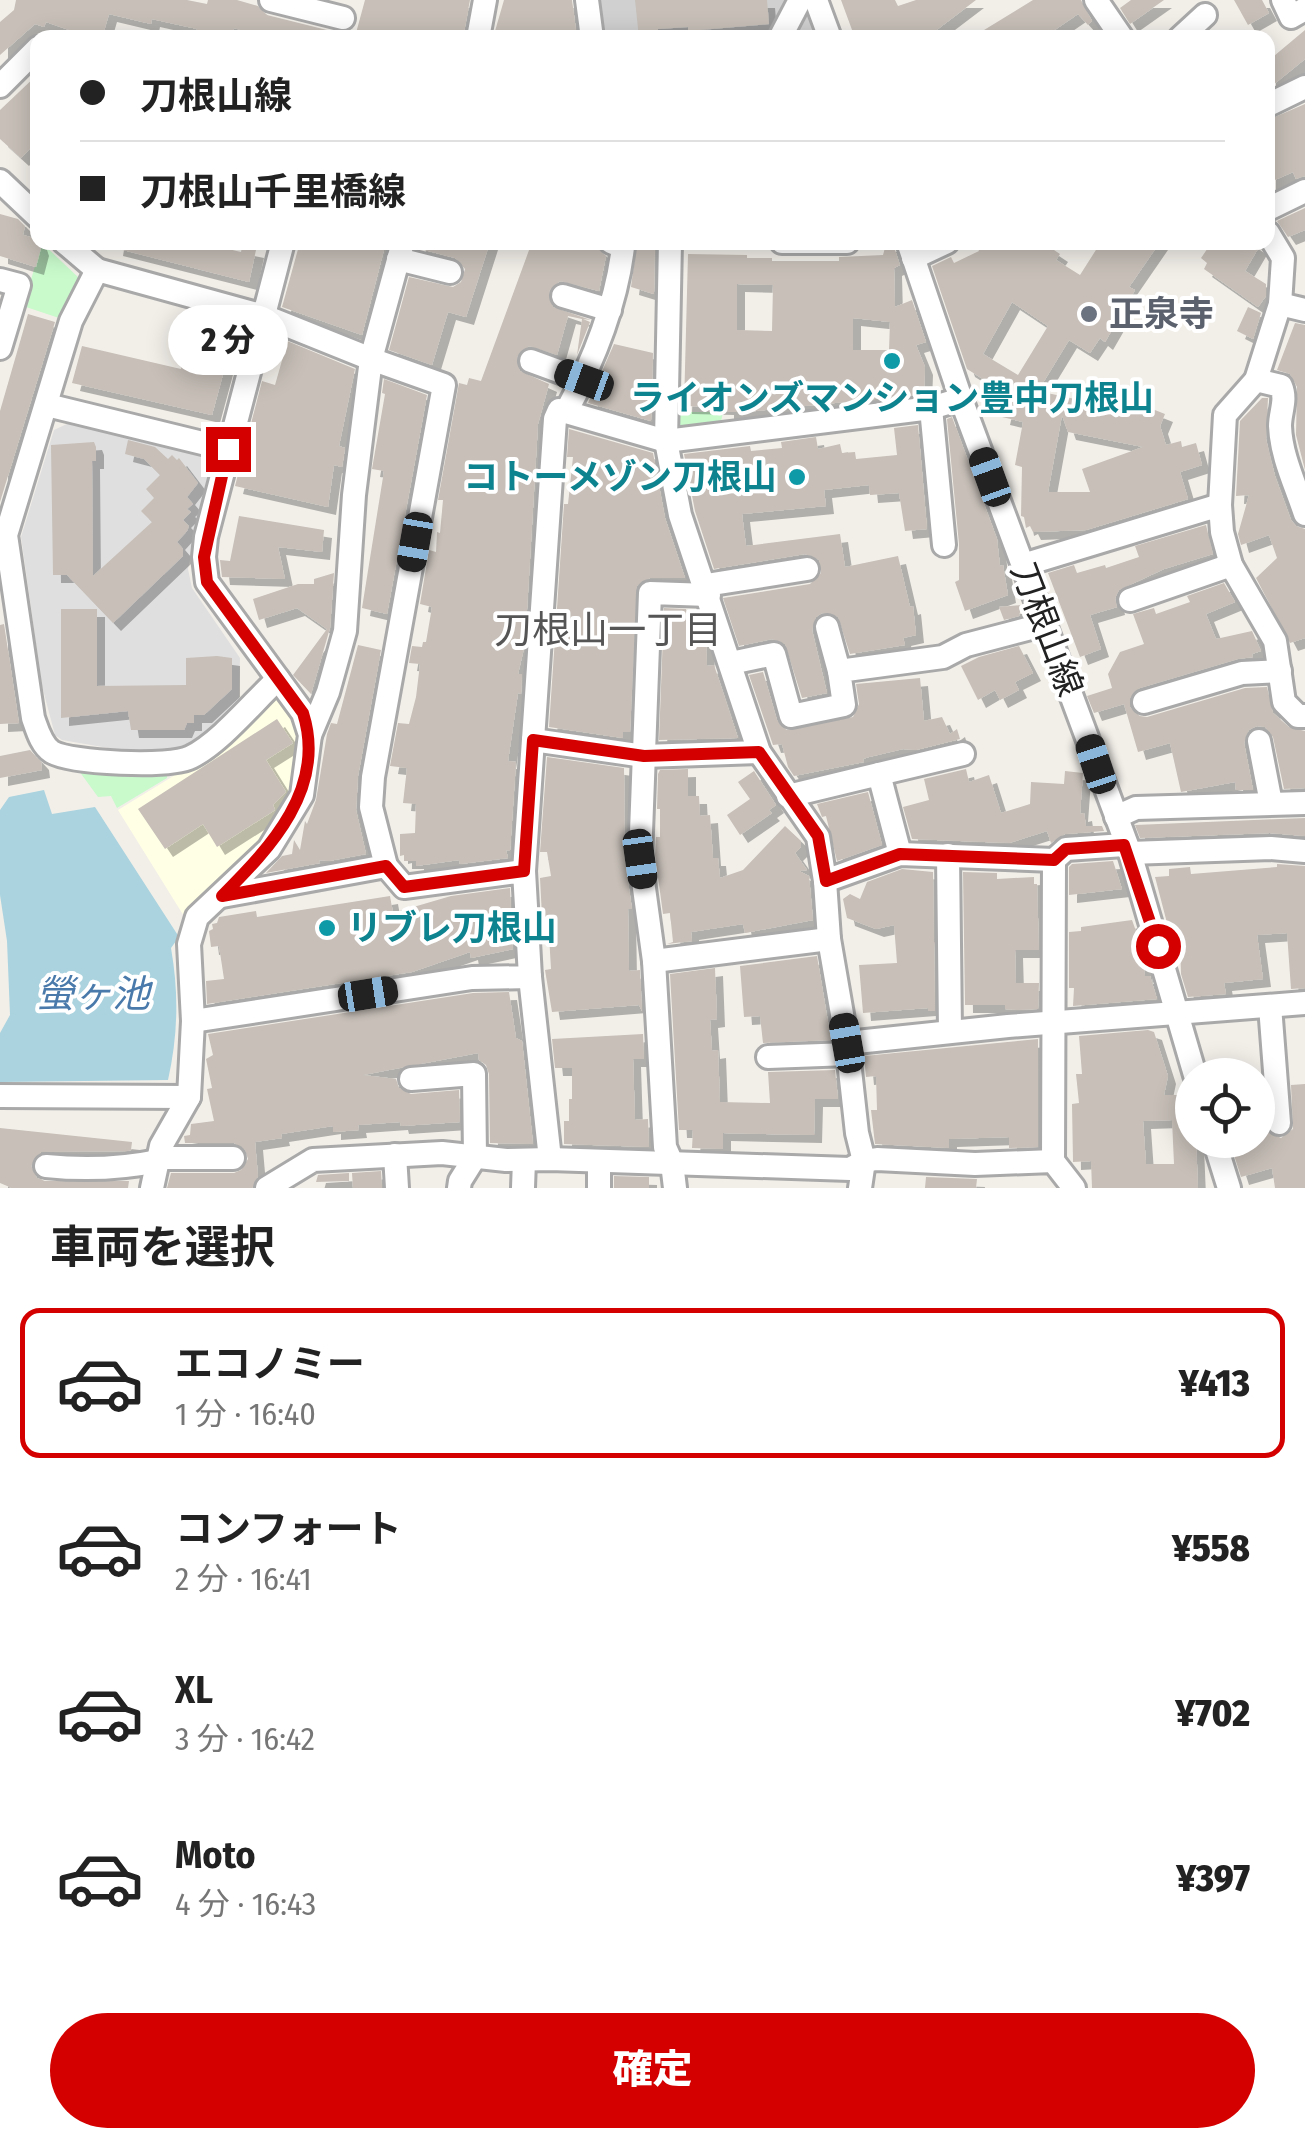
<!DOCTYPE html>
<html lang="ja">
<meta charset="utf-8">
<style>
:root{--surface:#fff;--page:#f6f6f6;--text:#222;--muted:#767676;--line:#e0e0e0;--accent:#d40000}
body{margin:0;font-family:"Fira Sans Condensed","Noto Sans JP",sans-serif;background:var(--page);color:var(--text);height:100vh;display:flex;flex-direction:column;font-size:38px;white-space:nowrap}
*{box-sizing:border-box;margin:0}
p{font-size:32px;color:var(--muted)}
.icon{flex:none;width:55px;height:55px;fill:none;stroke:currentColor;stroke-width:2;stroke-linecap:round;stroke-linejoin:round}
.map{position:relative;height:1188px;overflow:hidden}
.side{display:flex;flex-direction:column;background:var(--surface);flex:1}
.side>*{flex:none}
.top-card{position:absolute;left:30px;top:30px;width:1245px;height:220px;border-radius:20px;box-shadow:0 5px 25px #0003;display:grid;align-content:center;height:220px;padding:0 50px;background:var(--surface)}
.tools{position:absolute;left:1175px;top:1058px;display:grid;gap:20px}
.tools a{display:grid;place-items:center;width:100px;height:100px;border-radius:50%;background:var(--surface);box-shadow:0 5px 25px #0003;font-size:50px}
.end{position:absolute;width:45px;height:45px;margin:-22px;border:12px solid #d40000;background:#fff;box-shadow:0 0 0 5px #fff}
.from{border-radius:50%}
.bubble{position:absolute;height:70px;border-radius:35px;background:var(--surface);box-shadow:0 5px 25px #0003;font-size:32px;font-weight:800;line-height:70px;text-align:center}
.car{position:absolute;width:30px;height:60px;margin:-30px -15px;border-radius:12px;box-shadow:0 0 8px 2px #0007;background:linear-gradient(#222 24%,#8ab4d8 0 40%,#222 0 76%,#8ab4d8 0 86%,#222 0)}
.top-card b{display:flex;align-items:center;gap:35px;height:95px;font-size:38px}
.top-card b+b{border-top:2px solid var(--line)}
.top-card i{width:25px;height:25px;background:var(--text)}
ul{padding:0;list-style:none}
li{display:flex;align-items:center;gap:30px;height:150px;margin:0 20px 15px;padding:0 30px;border:5px solid transparent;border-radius:20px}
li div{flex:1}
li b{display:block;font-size:38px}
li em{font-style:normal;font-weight:800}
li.current{border-color:var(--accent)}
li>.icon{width:90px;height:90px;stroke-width:1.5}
h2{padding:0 50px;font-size:45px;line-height:120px}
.cta{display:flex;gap:20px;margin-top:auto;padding:20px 50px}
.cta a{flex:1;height:115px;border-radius:60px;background:var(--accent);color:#fff;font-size:40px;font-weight:800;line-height:115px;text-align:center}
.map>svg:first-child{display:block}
.residential{fill:#e0dfdf}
.education{fill:#ffffe5}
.religious{fill:#d0d0d0}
.park{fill:#c8facc}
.water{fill:#aad3df}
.building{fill:#c7bfb8;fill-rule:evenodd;filter:url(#shadow)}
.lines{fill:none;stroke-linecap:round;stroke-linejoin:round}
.minor-casing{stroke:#a9a9a9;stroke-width:28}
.minor{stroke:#fff;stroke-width:22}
.route{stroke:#d40000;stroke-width:12}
.worship-dot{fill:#6b7280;stroke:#fff;stroke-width:4}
.culture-dot{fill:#0f9aa8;stroke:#fff;stroke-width:4}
.labels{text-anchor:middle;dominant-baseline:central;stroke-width:8;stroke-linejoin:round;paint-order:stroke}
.worship-label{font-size:35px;font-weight:bold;fill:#5b616d;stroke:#fff;text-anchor:start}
.culture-label{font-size:35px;font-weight:bold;fill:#0d838f;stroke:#fff}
.street-label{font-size:35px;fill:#222;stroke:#fff}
.neighbourhood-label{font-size:38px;fill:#555;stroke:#fff}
.water-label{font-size:38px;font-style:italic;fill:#4a7aab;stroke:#fff}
</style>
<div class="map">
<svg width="1305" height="1188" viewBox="0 0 1305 1188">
<defs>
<filter id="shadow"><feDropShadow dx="8" dy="8" stdDeviation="0" flood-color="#0004"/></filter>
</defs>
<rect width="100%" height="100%" fill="#f2efe9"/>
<polygon class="residential" points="71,422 205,453 211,463 188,569 192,588 240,658 239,701 200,737 182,748 137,753 62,740 55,735 42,686 21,537 54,430"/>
<polygon class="education" points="265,699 286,700 303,732 295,783 275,822 187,921 118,810 224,745"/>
<polygon class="religious" points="596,0 808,0 818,28 814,38 601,37"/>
<g class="park">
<polygon points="42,243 79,278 59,318 23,306"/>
<polygon points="676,412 723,412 720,427 681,431 675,425"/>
<polygon points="74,764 125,775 167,770 167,778 117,808 111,796 98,797"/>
</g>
<path class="water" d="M44,790L52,814L95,807L179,937L171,948C179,994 178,1035 168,1080L0,1082V1033L10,1015L7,941L0,895V810L9,797Z"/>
<g class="building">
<polygon points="16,0 187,0 207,4 208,0 237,0 258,6 267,15 339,33 349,32 348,38 269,38 234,28 232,38 195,38 197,29 152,19 151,24 109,14 102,38 73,38 75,32 46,22 44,27 35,24 0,55 0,22 14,10"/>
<polygon points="365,0 470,0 463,38 371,38 356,33"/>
<polygon points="504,0 572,0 577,38 493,38"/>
<polygon points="635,0 767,0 769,24 688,31 688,27 658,29 658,38 639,38"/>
<polygon points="841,0 895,0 898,6 916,0 976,0 926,38 855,38"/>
<polygon points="1033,0 1081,0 1092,21 1088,25 1078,14 1043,38 971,38"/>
<polygon points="1131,0 1164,0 1130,24 1120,8"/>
<polygon points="1234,0 1262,0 1269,13 1248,25"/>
<polygon points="1305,30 1305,59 1268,89 1268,61"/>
<polygon points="38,74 38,140 21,158 0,139 0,110"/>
<polygon points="1305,104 1305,176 1296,179 1293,172 1268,183 1268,120"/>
<polygon points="1305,208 1305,230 1288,237 1277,221"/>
<polygon points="0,214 18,219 25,226 23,235 38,239 41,248 36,267 0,256"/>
<polygon points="116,242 198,242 241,252 242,247 256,250 249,282 115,248"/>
<polygon points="300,242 386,242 362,335 282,307"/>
<polygon points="418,242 490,242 466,317 448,312 432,365 389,350 409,277 453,287 461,282 465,269 455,258 417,248"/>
<polygon points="532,242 575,242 597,247 606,256 599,291 560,281 549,291 553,307 591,320 583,319 590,322 577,355 582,319 568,316 557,355 529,346 517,357 520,371 549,384 538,424 525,644 518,674 522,674 521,694 518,693 508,761 516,762 510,851 506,850 508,858 460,864 459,860 416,866 416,861 404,861 404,855 400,856 400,834 415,833 416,804 403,803 407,768 390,766 398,723 409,724 416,697 420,664 409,663 412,646 422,647 423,642 426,642 432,607 420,604 429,550 436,552 437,532 440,533 443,500 438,500 459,383 467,385 469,378 481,381"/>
<polygon points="637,242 655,242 654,294 631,287"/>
<path d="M975,242H1042L1060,254L1056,260L1080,275L1101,242H1160L1129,287L1135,290L1105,342L1100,338L1090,353L1069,340L1038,391L1075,399L1073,407L1102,412L1111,383L1130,389L1127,399L1165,414L1160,426L1166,445L1181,441L1182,447L1196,443L1202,465L1180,472L1188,499L1086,530L1033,532L1030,526L1026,528L1024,517L1021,516L1022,467L1015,465L1023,422L1002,417L1007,394L967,369L932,266L951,257L954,263L979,251ZM1012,302L1048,326L1018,375L983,354ZM1062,415L1068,432L1143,447L1082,469L1090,492H1048Z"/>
<polygon points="1212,242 1252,242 1259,247 1245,271 1266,284 1266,296 1258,307 1204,269 1207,263 1201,258"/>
<path d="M886,244H893L900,265L894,268L895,307L912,300L926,342L916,345L925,367L924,394L746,412H726V407L684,406L688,254L747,255V258H772V261H839V257L883,255ZM737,284L773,285L772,331L737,330ZM853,318L890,322L889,350H853Z"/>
<polygon points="1248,307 1261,313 1253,339 1237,331"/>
<polygon points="28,314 55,322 0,502 0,411"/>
<polygon points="194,319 235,330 212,415 72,383 82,346 181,369"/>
<polygon points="1295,323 1305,325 1305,470 1296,435 1297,387 1290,374 1277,370"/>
<polygon points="275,336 355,369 339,446 345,448 342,467 334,465 328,507 235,486 262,381 275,385 283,357 282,352 272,349"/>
<polygon points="614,344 653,353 651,421 588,403"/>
<polygon points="384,379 427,395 387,614 362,608 384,471 372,469 385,394 382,393"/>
<polygon points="1262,398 1268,398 1266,439 1275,476 1291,520 1296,526 1305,529 1305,638 1290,643 1256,578 1277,558 1269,535 1241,545 1238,534 1249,495 1236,496 1240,421"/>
<polygon points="952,417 997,539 1000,566 1003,565 1008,595 965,611 955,582 959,580 959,544 947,419"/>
<polygon points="918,425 927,529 905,531 899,493 870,495 869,485 824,490 826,506 742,514 746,546 840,534 845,567 898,556 910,607 913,606 916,635 903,638 905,645 850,654 838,617 822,613 816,617 812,630 827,693 802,698 785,644 772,639 739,646 723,598 810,584 821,573 819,560 805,554 714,569 695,511 684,454 750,446 751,451 782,448 781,442 816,437 818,449 840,444 842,453 855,452 856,459 897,455 894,428"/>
<polygon points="569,429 653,453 665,518 685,578 650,578 637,586 630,732 623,732 623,738 549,727 564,504 568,504 573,457 567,457"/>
<polygon points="128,440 155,447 168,459 172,455 177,460 179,458 198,483 187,497 193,504 187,509 191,512 183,520 189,526 187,531 177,542 183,549 183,556 113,623 67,575 53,575 51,445 94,442 96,447 96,461 92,461 93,576 152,522 141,511 154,498 146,489 160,475 144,459 125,454"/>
<polygon points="239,516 324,530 322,552 278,547 285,579 222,577 220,560 230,561"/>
<polygon points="1206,525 1213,554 1164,569 1119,590 1115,598 1117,607 1090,615 1101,649 1080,657 1048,573 1074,565 1077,573 1105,565 1106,568 1139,557 1135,546"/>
<polygon points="334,573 330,628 311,694 293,675 327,629 297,608 259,620 253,599 298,584 314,584 314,579"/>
<polygon points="1224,583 1235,602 1206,614 1216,639 1252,631 1261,651 1252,654 1253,657 1238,659 1140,688 1130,698 1130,707 1140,716 1147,717 1245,688 1267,687 1273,713 1289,727 1305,731 1305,788 1284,789 1273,737 1265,727 1257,726 1249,730 1244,743 1253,790 1236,790 1235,782 1181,792 1170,743 1138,752 1124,704 1094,713 1087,696 1112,688 1108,674 1120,652 1144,644 1133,614 1154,608 1156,614 1190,602 1187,596"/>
<polygon points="1022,605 1019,616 1004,620 999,607"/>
<polygon points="664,608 686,609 687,614 692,614 692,620 699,620 706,639 707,666 714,665 738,738 659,740"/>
<polygon points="61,609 97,609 97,686 186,685 186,658 217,656 232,658 232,689 204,715 194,715 194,723 187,723 184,730 131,730 128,711 61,718"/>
<polygon points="4,624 19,723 0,724 0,625"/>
<polygon points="358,645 381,650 358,776 356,810 366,854 329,861 319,860 320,863 266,873 282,856 292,854 294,840 300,850 305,821 307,824 316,800 327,734 331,723 337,724"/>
<polygon points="1019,646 1033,673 1015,682 1019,690 1000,700 995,690 978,700 961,666 979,657"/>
<polygon points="763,672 777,720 786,730 853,717 859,704 856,684 920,678 924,721 942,717 950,734 957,729 960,739 916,750 903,749 869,757 863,759 864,762 794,776 788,767 782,744 773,745 749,675"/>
<polygon points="277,719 293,743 266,760 286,792 273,805 275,810 217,847 203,824 165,849 138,809"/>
<polygon points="30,750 41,762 42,770 0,778 0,756"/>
<polygon points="547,757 624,768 625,861 632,909 628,909 629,971 640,970 642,1011 639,1005 552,1012 545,970 551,969 549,935 543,935 540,878 551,876 547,852 540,852"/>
<polygon points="688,769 688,796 699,796 700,816 710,815 713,858 718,858 720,878 743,870 785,826 801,841 801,847 795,853 807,870 799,871 809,876 813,920 745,933 743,924 691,932 692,941 667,944 673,942 670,913 663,914 655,855 656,837 660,837 660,809 657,809 658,774 660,770"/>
<polygon points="966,769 969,782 989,775 1001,813 1030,804 1031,782 1064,784 1065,771 1083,773 1080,814 1084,813 1086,826 1102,826 1104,831 1065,834 1051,843 1047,831 1009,843 912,839 903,807 929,800 924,779"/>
<polygon points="754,771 776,805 769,810 772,813 740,835 727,815 750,799 738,782"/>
<polygon points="868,792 882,845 837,861 826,816 822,817 817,804"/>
<polygon points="1305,818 1305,836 1270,833 1140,838 1135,825"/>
<polygon points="1113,861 1122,889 1069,895 1069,867 1072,864"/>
<polygon points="1277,864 1305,866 1305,988 1291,989 1287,933 1257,935 1263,979 1224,983 1226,994 1188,997 1181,974 1180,942 1172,942 1155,877 1169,876 1169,869 1190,867 1191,874 1277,867"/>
<polygon points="902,869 933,872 935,1011 928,1011 928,1008 863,1013 859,965 897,963 894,925 876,929 847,918 843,899 850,894 860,899 867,882"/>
<polygon points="963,872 997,873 997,879 1034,877 1034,884 1037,884 1039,950 1015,950 1016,983 1039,983 1038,1009 1018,1010 1005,1009 1005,1005 965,1005"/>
<polygon points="510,888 511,911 509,912 513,949 471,958 470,952 412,972 207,1004 206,981 224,979 219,946 211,947 209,931 213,929 212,924 217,923 219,917 256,911 257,917 390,896 393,913 451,896"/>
<polygon points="1132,920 1142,948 1145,976 1150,976 1157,999 1073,1006 1074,988 1069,988 1069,932 1081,931 1081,927"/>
<polygon points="817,956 831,1040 763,1043 760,1016 744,1017 740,966"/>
<polygon points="715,968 717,1019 710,1020 712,1051 718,1050 720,1102 770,1103 768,1072 835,1070 838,1099 815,1099 814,1135 723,1133 723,1149 692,1148 693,1130 679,1130 670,974"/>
<polygon points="509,992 516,1038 522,1041 533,1144 490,1143 489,1074 486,1065 479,1060 478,1053 363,1075 396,1079 399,1088 411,1094 459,1090 460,1122 401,1126 400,1122 358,1125 359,1130 333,1132 333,1126 281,1134 282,1138 255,1142 258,1176 252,1188 167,1188 171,1173 234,1173 241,1170 248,1159 245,1150 234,1143 185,1143 184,1136 190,1135 191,1124 214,1121 207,1089 212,1088 206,1059 213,1055 208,1034 473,993"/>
<path d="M1148,1030L1154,1032L1168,1076L1164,1095H1192V1140H1196L1198,1188H1092L1091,1161L1073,1162L1072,1104L1079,1103L1076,1074H1082L1079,1036ZM1172,1120L1174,1164H1146L1143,1121Z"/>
<polygon points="643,1034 644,1059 633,1059 635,1120 648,1119 649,1147 564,1144 564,1121 569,1121 569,1099 572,1099 572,1068 555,1068 552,1039"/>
<polygon points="1038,1039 1038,1147 1009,1148 1009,1137 949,1139 949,1148 875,1144 871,1110 877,1110 876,1076 866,1077 864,1056"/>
<polygon points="1305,1084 1305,1188 1275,1188 1272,1168 1241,1177 1233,1152 1258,1145 1258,1099 1262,1098 1266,1131 1281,1138 1293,1129 1291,1085"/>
<polygon points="0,1128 132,1142 131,1150 128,1151 41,1152 31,1166 37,1178 45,1181 129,1181 128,1188 12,1188 0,1183"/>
<polygon points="381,1171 382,1188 353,1188 352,1173"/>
<polygon points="349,1173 349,1181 316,1182 318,1175"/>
<polygon points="614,1176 649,1177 649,1188 614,1188"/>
<polygon points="926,1177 977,1179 976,1188 925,1188"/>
</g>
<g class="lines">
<g class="minor-casing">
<g id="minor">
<polyline points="271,0 343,18"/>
<polyline points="587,0 592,38"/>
<polyline points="816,0 830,38"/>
<polyline points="1096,0 1122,38"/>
<polyline points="1283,0 1291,17 1305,9"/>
<polyline points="478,38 485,0"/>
<polyline points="780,38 800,0"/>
<polyline points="1180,38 1205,15"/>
<polyline points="0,86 38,48"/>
<polyline points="1268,105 1305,87"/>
<polyline points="0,181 38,217"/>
<polyline points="1268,209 1305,191"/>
<polyline points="64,242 97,270"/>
<polyline points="670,242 666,441 680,515 759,752 818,837 825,881 829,939 847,1043 857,1133 864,1161 860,1188"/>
<polyline points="782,242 847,242"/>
<polyline points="908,242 961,399 1130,853 1195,1075"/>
<polyline points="913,258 947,242"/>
<polyline points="398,259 450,272"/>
<polyline points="0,280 19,285 0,348"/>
<polyline points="563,296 610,310"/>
<polyline points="1280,304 1305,310"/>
<polyline points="531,361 583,380"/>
<path d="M1256,380L1281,386C1287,400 1280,412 1280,426C1281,456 1296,486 1305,514"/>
<polyline points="47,405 227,449"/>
<polyline points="931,408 944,545"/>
<path d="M566,412C594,360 616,306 623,247L611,242"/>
<polyline points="1220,505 1225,415 1256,380 1280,304 1283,258 1268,233"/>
<polyline points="1023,565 1220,505 1222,532 1231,565 1275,641 1284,702 1298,716 1305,716"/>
<polyline points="706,585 807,569"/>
<polyline points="1130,600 1231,565"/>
<polyline points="827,627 839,671"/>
<polyline points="731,663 774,654 791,716 844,705 839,671 943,657 966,645 1046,624"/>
<polyline points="1144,702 1242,673 1280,671"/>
<polyline points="310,735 328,692 345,631 354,495 371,359 403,242"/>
<polyline points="533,740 644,756 759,752"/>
<polyline points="1259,741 1271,803"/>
<polyline points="879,774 963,754"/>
<polyline points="788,796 879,774 900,854"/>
<polyline points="1116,817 1136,808 1305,803"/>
<polyline points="1130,853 1271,848 1305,851"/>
<polyline points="948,855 950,1031"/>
<polyline points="524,871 555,419 559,410 666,441 931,408 961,399"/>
<polyline points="825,881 900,854 1054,860"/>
<path d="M222,896L386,866L371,807L373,777L444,385L371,359L264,316L97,270L71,321L6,535L33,718C37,729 41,745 52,752C71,763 170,768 191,757C221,742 253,702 278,679"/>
<polyline points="654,961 829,939"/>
<polyline points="530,977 550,1159"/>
<polyline points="1270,1006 1279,1123"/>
<polyline points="193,1021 472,978 530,977 524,871 404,887 386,866"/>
<polyline points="847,1043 1008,1026 1305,1003"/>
<polyline points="768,1057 849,1054"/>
<polyline points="411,1079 474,1074 475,1157 460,1181 459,1188"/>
<polyline points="0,1096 189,1097"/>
<polyline points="1214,1140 1229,1188"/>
<polyline points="395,1155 397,1188"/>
<polyline points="159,1158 233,1158"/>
<polyline points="1053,1161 1054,860 1066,849 1124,845"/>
<polyline points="599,1163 599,1188"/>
<path d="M46,1166C85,1170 119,1169 158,1161"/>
<polyline points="152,1188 161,1146 189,1097 193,1021 189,944 197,917 269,849 302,795 310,735 303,713 207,582 204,557 206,537 283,242"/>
<polyline points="267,1188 313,1160 442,1153 506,1160 550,1159 850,1169 864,1161 877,1159 975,1164 1053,1161 1074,1188"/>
<polyline points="523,1188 524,1160"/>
<polyline points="675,1188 672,1163 665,1147 654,961 640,859 650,593 709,595"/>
</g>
</g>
<use href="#minor" class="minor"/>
</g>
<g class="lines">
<path class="route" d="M228,449L204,557L207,582L303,713C327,788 271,847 222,896L386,866L404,887L524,871L533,740L644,756L759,752L818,836L826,881L900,854L1054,860L1066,849L1124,845L1158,946"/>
</g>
<circle class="worship-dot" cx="1089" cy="314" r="10"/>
<g class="culture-dot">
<circle cx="892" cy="361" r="10"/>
<circle cx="797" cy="477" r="10"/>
<circle cx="327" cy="928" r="10"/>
</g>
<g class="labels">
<g class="worship-label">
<text x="1109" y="314">正泉寺</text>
</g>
<g class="culture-label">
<text x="892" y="398">ライオンズマンション豊中刀根山</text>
<text x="777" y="477" text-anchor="end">コトーメゾン刀根山</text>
<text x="347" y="928" text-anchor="start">リブレ刀根山</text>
</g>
<g class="street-label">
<text transform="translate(1047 629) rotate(69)">刀根山線</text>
</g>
<g class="neighbourhood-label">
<text x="608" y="630">刀根山一丁目</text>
</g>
<g class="water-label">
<text x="93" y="994">螢ヶ池</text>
</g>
</g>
</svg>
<div class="tools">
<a><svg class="icon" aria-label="locate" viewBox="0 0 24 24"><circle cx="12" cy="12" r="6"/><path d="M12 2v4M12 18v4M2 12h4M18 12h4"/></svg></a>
</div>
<i class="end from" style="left:1158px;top:946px"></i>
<i class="end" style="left:228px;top:449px"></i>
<div class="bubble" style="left:168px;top:305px;width:120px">2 分</div>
<i class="car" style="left:584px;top:380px;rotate:290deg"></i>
<i class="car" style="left:990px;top:477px;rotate:340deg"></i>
<i class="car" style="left:415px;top:542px;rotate:190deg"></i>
<i class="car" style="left:1096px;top:764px;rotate:342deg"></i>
<i class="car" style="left:640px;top:859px;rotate:172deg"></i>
<i class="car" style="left:368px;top:994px;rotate:81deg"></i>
<i class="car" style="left:847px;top:1043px;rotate:350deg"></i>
<div class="top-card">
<b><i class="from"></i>刀根山線</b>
<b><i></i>刀根山千里橋線</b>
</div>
</div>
<section class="side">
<h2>車両を選択</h2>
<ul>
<li class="current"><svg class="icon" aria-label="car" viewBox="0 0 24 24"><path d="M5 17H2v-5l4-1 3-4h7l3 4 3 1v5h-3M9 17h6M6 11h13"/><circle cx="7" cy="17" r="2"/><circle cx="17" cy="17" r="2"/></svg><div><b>エコノミー</b><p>1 分 · 16:40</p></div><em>¥413</em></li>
<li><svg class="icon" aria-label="car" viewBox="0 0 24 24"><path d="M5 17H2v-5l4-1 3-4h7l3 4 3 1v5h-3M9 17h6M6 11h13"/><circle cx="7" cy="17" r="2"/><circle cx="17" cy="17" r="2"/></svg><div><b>コンフォート</b><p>2 分 · 16:41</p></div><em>¥558</em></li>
<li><svg class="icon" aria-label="car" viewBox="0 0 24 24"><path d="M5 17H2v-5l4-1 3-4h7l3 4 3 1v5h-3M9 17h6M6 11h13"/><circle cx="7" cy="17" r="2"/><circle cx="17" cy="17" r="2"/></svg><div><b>XL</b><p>3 分 · 16:42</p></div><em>¥702</em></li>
<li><svg class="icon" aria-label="car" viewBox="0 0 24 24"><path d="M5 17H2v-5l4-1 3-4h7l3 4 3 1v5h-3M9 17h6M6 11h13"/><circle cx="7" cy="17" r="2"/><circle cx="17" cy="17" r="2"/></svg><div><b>Moto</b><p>4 分 · 16:43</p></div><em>¥397</em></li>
</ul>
<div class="cta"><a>確定</a></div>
</section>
